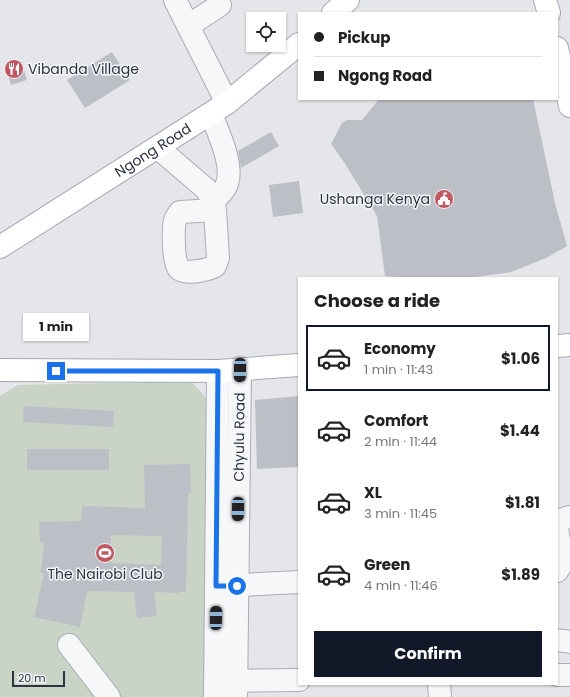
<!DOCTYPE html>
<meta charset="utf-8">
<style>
:root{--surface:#fff;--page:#f6f6f6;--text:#222;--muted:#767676;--line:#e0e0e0;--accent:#111827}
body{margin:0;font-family:Poppins,sans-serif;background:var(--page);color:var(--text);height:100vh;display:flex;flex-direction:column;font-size:15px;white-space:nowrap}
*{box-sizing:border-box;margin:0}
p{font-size:13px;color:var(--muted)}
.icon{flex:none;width:22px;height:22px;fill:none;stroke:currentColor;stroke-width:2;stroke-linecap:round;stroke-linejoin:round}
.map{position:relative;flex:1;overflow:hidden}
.details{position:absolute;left:298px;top:277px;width:260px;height:408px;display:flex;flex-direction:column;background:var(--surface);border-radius:0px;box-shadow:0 1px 3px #0004}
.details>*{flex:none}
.top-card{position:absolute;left:298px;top:12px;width:260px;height:88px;border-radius:0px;box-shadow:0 1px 3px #0004;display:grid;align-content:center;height:88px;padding:0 16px;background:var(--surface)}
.controls{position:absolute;left:246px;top:12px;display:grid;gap:8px}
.controls a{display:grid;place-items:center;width:40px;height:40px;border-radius:0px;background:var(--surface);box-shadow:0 1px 3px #0004;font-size:20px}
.scale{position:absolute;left:12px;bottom:10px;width:53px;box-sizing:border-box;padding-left:4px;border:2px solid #2d3341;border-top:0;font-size:11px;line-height:14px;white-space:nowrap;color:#2d3341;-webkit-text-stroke:3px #f3f5f8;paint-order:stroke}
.end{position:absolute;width:18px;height:18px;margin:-9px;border:5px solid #1a73e8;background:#fff;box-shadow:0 0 0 2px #fff}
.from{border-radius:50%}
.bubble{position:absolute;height:28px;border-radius:0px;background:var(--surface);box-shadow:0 1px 3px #0004;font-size:13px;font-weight:700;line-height:28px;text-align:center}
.car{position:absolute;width:12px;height:24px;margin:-12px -6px;border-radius:5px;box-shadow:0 0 3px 1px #0007;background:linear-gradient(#222 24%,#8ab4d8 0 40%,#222 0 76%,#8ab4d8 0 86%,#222 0)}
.top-card b{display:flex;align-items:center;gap:14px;height:38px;font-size:15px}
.top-card b+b{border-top:1px solid var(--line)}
.top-card i{width:10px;height:10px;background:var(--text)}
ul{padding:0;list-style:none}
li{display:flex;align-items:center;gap:12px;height:66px;margin:0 8px 6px;padding:0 8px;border:2px solid transparent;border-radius:0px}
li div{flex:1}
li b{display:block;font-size:15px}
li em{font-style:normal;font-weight:700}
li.current{border-color:var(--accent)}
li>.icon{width:36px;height:36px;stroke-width:1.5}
h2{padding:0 16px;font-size:18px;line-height:48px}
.cta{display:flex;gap:8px;margin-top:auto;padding:8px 16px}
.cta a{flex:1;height:46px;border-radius:0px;background:var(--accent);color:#fff;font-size:16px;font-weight:700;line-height:46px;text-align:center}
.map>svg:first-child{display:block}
.green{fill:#c9d3c6}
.building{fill:#bcbfc6;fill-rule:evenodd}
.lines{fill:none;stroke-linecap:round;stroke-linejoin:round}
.minor-casing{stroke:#a9adb4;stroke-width:24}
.major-casing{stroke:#a5aab5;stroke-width:24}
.minor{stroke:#f6f7f9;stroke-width:22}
.major{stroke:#fff;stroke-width:22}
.route{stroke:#1a73e8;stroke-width:5}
.labels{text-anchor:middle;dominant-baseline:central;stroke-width:3;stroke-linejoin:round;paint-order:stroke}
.poi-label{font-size:14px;fill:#2d3341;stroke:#f3f5f8;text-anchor:start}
.street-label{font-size:14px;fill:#2d3341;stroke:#f3f5f8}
</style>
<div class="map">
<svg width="570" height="697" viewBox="0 0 570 697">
<rect width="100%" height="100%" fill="#e4e6ea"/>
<polygon class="green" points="191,381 216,409 206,697 0,697 0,396 18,385"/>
<g class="building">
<polygon points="112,52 130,80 85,108 67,80"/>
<polygon points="21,61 27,80 11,85 5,66"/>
<polygon points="379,99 533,99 555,203 567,246 546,258 511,272 468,278 408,278 385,276 377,216 344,162 331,144 342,123 347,120 362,120"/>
<polygon points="271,132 279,146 241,168 238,151"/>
<polygon points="299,181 303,213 273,217 269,185"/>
<polygon points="299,396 299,467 257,469 255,400"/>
<polygon points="24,406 114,411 113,427 23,422"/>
<rect x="27" y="449" width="82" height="21"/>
<path d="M190,464L191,493L188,494L186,592H179V593L154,592L157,616L137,618L134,592L87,591L80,627L34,617L44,574L41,573L44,542H40L39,522L81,521L82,506L145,508L144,465ZM111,535L162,536L161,565L110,563Z"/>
</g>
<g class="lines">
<g class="minor-casing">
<g id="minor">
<polyline points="175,0 227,103"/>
<polyline points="188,26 220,5"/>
<path d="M211,114C218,132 234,165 227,184C224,191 219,196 213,201"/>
<path d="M158,148L206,189L213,201L215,210L218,258L215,266C208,270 186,275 179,269C173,264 173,228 175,220C176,217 178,215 180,212L215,210"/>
<path d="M557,571L564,560C562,552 555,530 559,523C561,519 566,518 570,517"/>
<polyline points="222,586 299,582"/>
<polyline points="557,640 570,642"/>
<polyline points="69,645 109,697"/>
<polyline points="557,675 570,675"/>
<polyline points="222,681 299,680"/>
<polyline points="439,684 440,697"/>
<polyline points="215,697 218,371"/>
<path id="s1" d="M236,697L240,370"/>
</g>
</g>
<g class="major-casing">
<g id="major">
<polyline points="545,0 549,13"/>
<polyline points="333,13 348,0"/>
<polyline points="557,48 570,106"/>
<path id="s2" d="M0,247L227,103L299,44"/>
<polyline points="557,346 570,345"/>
<polyline points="0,370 218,371 299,365"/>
</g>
</g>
<use href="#minor" class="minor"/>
<use href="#major" class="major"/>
</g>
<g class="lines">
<polyline class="route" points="56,371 218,371 216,586 237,586"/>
</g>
<defs>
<g id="restaurant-disc" transform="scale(1)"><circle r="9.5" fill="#c05862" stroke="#f3f5f8"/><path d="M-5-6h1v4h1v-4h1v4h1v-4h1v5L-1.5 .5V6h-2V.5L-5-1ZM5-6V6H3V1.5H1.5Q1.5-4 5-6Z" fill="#fff"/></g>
<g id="civic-disc" transform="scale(1)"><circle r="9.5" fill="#c05862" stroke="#f3f5f8"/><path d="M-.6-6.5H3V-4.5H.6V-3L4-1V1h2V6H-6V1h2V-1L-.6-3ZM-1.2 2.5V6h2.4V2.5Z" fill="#fff"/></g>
<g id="stadium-disc" transform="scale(1)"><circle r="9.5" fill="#c05862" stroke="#f3f5f8"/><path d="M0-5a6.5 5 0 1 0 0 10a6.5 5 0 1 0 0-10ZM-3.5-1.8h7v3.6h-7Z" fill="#fff"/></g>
</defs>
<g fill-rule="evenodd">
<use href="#restaurant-disc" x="14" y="69"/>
<use href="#civic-disc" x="444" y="199"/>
<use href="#stadium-disc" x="105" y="553"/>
</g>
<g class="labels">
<g class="poi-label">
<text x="28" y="69">Vibanda Village</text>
<text x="430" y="199" text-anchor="end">Ushanga Kenya</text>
<text x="105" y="574" text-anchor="middle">The Nairobi Club</text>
</g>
<g class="street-label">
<text stroke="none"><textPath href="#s2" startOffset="181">Ngong Road</textPath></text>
<text stroke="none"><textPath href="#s1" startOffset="260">Chyulu Road</textPath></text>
</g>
</g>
</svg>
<div class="controls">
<a><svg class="icon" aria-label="locate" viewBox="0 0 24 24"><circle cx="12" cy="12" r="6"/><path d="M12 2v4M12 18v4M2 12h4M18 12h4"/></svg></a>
</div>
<div class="scale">20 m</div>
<i class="end from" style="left:237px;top:586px"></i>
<i class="end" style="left:56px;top:371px"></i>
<div class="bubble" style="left:23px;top:313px;width:66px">1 min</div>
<i class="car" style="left:240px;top:370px;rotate:181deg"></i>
<i class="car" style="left:238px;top:509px;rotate:181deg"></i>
<i class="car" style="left:216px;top:618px;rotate:1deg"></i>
<div class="top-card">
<b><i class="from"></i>Pickup</b>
<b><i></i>Ngong Road</b>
</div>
<section class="details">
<h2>Choose a ride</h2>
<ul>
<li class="current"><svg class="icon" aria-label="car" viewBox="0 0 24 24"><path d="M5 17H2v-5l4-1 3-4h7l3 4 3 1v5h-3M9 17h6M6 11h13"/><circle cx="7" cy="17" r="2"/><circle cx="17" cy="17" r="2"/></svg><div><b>Economy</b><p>1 min · 11:43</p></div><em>$1.06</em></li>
<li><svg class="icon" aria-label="car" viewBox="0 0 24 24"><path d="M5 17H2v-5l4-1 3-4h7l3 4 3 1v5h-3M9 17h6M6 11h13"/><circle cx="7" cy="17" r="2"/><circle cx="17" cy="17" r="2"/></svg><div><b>Comfort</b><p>2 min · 11:44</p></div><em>$1.44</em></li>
<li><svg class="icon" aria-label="car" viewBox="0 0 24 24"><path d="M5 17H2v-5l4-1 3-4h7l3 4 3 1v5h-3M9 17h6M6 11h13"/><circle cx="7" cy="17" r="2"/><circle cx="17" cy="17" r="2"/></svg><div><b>XL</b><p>3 min · 11:45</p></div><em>$1.81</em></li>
<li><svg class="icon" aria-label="car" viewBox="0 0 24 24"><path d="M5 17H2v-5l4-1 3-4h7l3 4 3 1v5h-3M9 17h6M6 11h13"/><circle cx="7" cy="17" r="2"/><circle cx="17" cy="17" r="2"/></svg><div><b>Green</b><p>4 min · 11:46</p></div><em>$1.89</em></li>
</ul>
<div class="cta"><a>Confirm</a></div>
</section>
</div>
